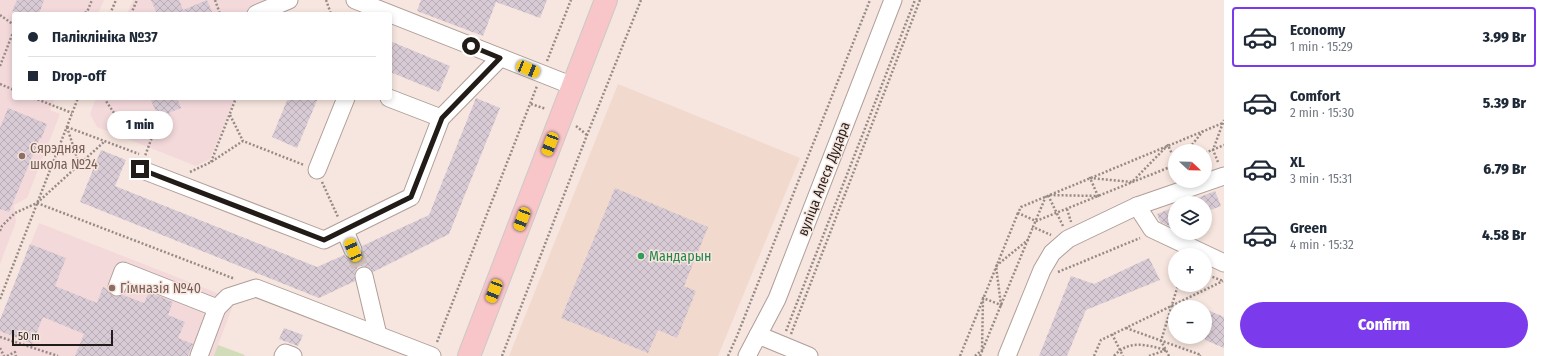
<!DOCTYPE html>
<meta charset="utf-8">
<style>
:root{--surface:#fff;--page:#f6f6f7;--text:#1f2937;--muted:#747a83;--line:#e0e1e3;--accent:#7c3aed}
body{margin:0;font-family:"Fira Sans Condensed",sans-serif;background:var(--page);color:var(--text);height:100vh;display:flex;flex-direction:column;font-size:15px;white-space:nowrap}
*{box-sizing:border-box;margin:0}
p{font-size:13px;color:var(--muted)}
.icon{flex:none;width:22px;height:22px;fill:none;stroke:currentColor;stroke-width:2;stroke-linecap:round;stroke-linejoin:round}
.map{position:relative;flex:1;overflow:hidden}
.panel{display:flex;flex-direction:column;background:var(--surface);width:320px}
.panel>*{flex:none}
.hud{position:absolute;left:12px;top:12px;width:380px;height:88px;border-radius:4px;box-shadow:0 2px 6px #0003;display:grid;align-content:center;height:88px;padding:0 16px;background:var(--surface)}
.needle{width:26px;rotate:112deg}
.fabs{position:absolute;left:1168px;top:144px;display:grid;gap:8px}
.fabs a{display:grid;place-items:center;width:44px;height:44px;border-radius:50%;background:var(--surface);box-shadow:0 2px 6px #0003;font-size:20px}
.scale{position:absolute;left:12px;bottom:10px;width:101px;box-sizing:border-box;padding-left:4px;border:2px solid #221c19;border-top:0;font-size:11px;line-height:14px;white-space:nowrap;color:#221c19;-webkit-text-stroke:3px #f7e6df;paint-order:stroke}
.end{position:absolute;width:18px;height:18px;margin:-9px;border:5px solid #221c19;background:#fff;box-shadow:0 0 0 2px #fff}
.from{border-radius:50%}
.bubble{position:absolute;height:28px;border-radius:14px;background:var(--surface);box-shadow:0 2px 6px #0003;font-size:13px;font-weight:800;line-height:28px;text-align:center}
.car{position:absolute;width:12px;height:24px;margin:-12px -6px;border-radius:5px;box-shadow:0 0 3px 1px #0007;background:linear-gradient(#f5c518 24%,#345 0 40%,#f5c518 0 76%,#345 0 86%,#f5c518 0)}
.hud b{display:flex;align-items:center;gap:14px;height:38px;font-size:15px}
.hud b+b{border-top:1px solid var(--line)}
.hud i{width:10px;height:10px;background:var(--text)}
ul{padding:7px 0 0;list-style:none}
li{display:flex;align-items:center;gap:12px;height:60px;margin:0 8px 6px;padding:0 8px;border:2px solid transparent;border-radius:4px}
li div{flex:1}
li b{display:block;font-size:15px}
li em{font-style:normal;font-weight:800}
li.selected{border-color:var(--accent)}
li>.icon{width:36px;height:36px;stroke-width:1.5}
.cta{display:flex;gap:8px;margin-top:auto;padding:8px 16px}
.cta a{flex:1;height:46px;border-radius:24px;background:var(--accent);color:#fff;font-size:16px;font-weight:800;line-height:46px;text-align:center}
main{display:flex;flex:1;min-height:0}
.map>svg:first-child{display:block}
.built{fill:#f2d9ce}
.education{fill:#f4d9db}
.park{fill:#d2dbba}
.building{fill:url(#building-cross-hatch)}
.lines{fill:none;stroke-linecap:round;stroke-linejoin:round}
.minor-tunnel{stroke:#ccbeb7;stroke-width:17;stroke-dasharray:17 8;stroke-linecap:butt}
.minor-casing{stroke:#af9f98;stroke-width:19}
.major-casing{stroke:#cac9c8;stroke-width:24}
.path{stroke:#968a85;stroke-width:2.5;stroke-dasharray:2 2;stroke-linecap:butt}
.minor{stroke:#fff;stroke-width:17}
.major{stroke:#f8c5c9;stroke-width:22}
.route{stroke:#221c19;stroke-width:5}
.education-dot{fill:#8d6e63;stroke:#f7e6df;stroke-width:1.5}
.leisure-dot{fill:#2e9e5b;stroke:#f7e6df;stroke-width:1.5}
.labels{text-anchor:middle;dominant-baseline:central;stroke-width:3;stroke-linejoin:round;paint-order:stroke}
.education-label{font-size:14px;fill:#785e54;stroke:#f7e6df;text-anchor:start}
.street-label{font-size:14px;fill:#221c19;stroke:#f7e6df}
.leisure-label{font-size:14px;fill:#27864d;stroke:#f7e6df;text-anchor:start}
</style>
<main>
<div class="map">
<svg width="1224" height="356" viewBox="0 0 1224 356">
<defs>
<pattern id="building-cross-hatch" width="8" height="8" patternUnits="userSpaceOnUse"><rect width="8" height="8" fill="#d9cbd5"/><path d="M0 0l8 8M0 8l8-8" fill="none" stroke="#baaeb6"/></pattern>
</defs>
<rect width="100%" height="100%" fill="#f7e6df"/>
<polygon class="built" points="618,84 800,158 718,356 509,356"/>
<g class="education">
<polygon points="0,0 104,0 98,14 14,14 14,98 55,98 50,110 60,114 27,198 14,205 16,222 0,264"/>
<polygon points="133,0 270,0 264,14 127,14"/>
<polygon points="96,98 235,98 210,159 196,166 97,127 90,114"/>
<polygon points="39,223 235,300 218,345 244,356 0,356 0,320"/>
</g>
<polygon class="park" points="218,345 245,355 244,356 214,356"/>
<g class="building">
<polygon points="17,0 44,0 39,14 21,14 12,11"/>
<polygon points="151,0 179,0 183,10 207,0 213,14 157,14"/>
<polygon points="421,0 547,0 540,18 496,2 483,36 417,11"/>
<polygon points="390,41 450,66 439,92 390,72"/>
<polygon points="150,98 177,98 181,108 169,113 171,116 160,121"/>
<polygon points="288,98 318,98 297,148 272,137"/>
<polygon points="476,98 500,108 449,234 373,272 367,267 361,266 357,268 355,273 355,281 319,298 80,202 101,150 126,160 115,186 317,267 344,255 347,258 351,260 356,259 361,256 363,251 362,246 429,215"/>
<polygon points="8,108 47,124 41,139 40,138 9,212 0,209 0,128"/>
<polygon points="615,188 708,227 684,286 696,291 677,338 658,330 648,353 561,318"/>
<polygon points="1215,191 1221,206 1205,212 1205,203 1185,203"/>
<polygon points="1175,207 1175,224 1170,226 1160,222 1157,214"/>
<polygon points="30,244 66,258 55,286 97,303 103,287 107,289 109,293 113,296 118,297 123,295 144,303 149,292 173,302 168,315 185,322 178,338 193,344 188,356 75,356 84,334 43,317 32,344 0,331 0,320"/>
<polygon points="1149,258 1160,280 1086,310 1067,356 1039,356 1071,276 1094,284"/>
<polygon points="1205,309 1224,317 1224,348 1205,340"/>
<polygon points="284,328 303,335 298,346 279,339"/>
</g>
<g class="lines">
<polyline class="minor-tunnel" points="353,250 364,276"/>
<g class="minor-casing">
<g id="minor">
<polyline points="355,0 573,86"/>
<polyline points="256,14 289,0"/>
<polyline points="389,98 441,118"/>
<polyline points="140,169 324,240 411,197 441,118 500,58"/>
<polyline points="317,170 346,98"/>
<polyline points="1137,206 1152,229 1224,263"/>
<polyline points="345,231 353,250"/>
<polyline points="364,276 378,335"/>
<polyline points="117,287 123,271 217,308 228,297 256,288 432,356"/>
<polyline points="758,335 809,356"/>
<polyline points="199,356 217,308"/>
<polyline points="283,356 285,353 293,356"/>
<polyline points="747,356 777,299 893,0"/>
<polyline points="1007,356 1042,270 1052,253 1068,239 1137,206 1224,176"/>
</g>
</g>
<g class="major-casing">
<polyline id="major" points="469,356 606,0"/>
</g>
<g class="path">
<polyline points="215,0 220,14"/>
<polyline points="326,0 331,14"/>
<polyline points="81,14 87,12 92,0"/>
<polyline points="110,14 116,0"/>
<polyline points="131,14 137,0"/>
<polyline points="0,15 14,25"/>
<polyline points="547,61 571,0"/>
<polyline points="0,66 14,30"/>
<polyline points="0,84 14,90"/>
<polyline points="34,98 72,113"/>
<polyline points="104,98 114,113 155,129 145,156"/>
<polyline points="531,104 546,109"/>
<polyline points="230,115 243,141"/>
<polyline points="576,126 587,135"/>
<polyline points="67,127 139,154"/>
<polyline points="67,127 79,164"/>
<polyline points="1187,151 1203,131"/>
<polyline points="1205,153 1224,145"/>
<polyline points="211,162 236,98"/>
<polyline points="1218,162 1213,150 1224,120"/>
<polyline points="1175,165 1036,221 1018,213 1021,207 1223,123"/>
<polyline points="190,172 211,162 243,141 304,165"/>
<polyline points="322,182 338,217"/>
<polyline points="1046,196 1033,227 1051,235"/>
<polyline points="37,203 235,279"/>
<polyline points="1067,209 1071,222"/>
<polyline points="1063,226 1048,195 1098,196 1090,178 1132,182 1168,145 1175,161"/>
<polyline points="0,231 2,226 15,213 37,203 105,141"/>
<polyline points="1058,272 1140,238"/>
<polyline points="1205,274 1223,281"/>
<polyline points="0,299 78,98"/>
<polyline points="1126,328 1201,355 1200,356"/>
<polyline points="786,331 915,0"/>
<polyline points="791,334 920,0"/>
<polyline points="1112,334 1123,356"/>
<polyline points="0,337 58,356"/>
<polyline points="437,342 537,86"/>
<polyline points="0,348 4,356"/>
<polyline points="7,356 15,352 16,356"/>
<polyline points="502,356 587,135 641,0"/>
<polyline points="728,356 737,336 870,0"/>
<polyline points="960,356 1018,213"/>
<polyline points="975,356 982,350 983,298 1001,305 996,266 1029,239"/>
<polyline points="980,356 1033,227"/>
<polyline points="1094,356 1101,340 1223,281"/>
<path d="M1114,356C1129,339 1147,345 1166,350L1149,356"/>
<polyline points="1169,356 1161,341 1178,285"/>
</g>
<use href="#minor" class="minor"/>
<use href="#major" class="major"/>
</g>
<g class="lines">
<polyline class="route" points="140,169 324,240 411,197 442,118 500,58 471,46"/>
</g>
<g class="education-dot">
<circle cx="22" cy="156" r="4"/>
<circle cx="112" cy="288" r="4"/>
</g>
<circle class="leisure-dot" cx="641" cy="256" r="4"/>
<g class="labels">
<g class="education-label">
<text x="30" y="148">Сярэдняя<tspan x="30" dy="16">школа №24</tspan></text>
<text x="120" y="288">Гімназія №40</text>
</g>
<g class="street-label">
<text transform="translate(824 179) rotate(-69)">вуліца Алеся Дудара</text>
</g>
<g class="leisure-label">
<text x="649" y="256">Мандарын</text>
</g>
</g>
</svg>
<div class="fabs">
<a><svg class="needle" viewBox="-14 -14 28 28"><path d="M0-13l5 13h-10z" fill="#e53935"/><path d="M0 13l5-13h-10z" fill="#747a83"/></svg></a>
<a><svg class="icon" aria-label="layers" viewBox="0 0 24 24"><path d="M12 4l9 5-9 5-9-5zM3 14l9 5 9-5"/></svg></a>
<a>+</a>
<a>−</a>
</div>
<div class="scale">50 m</div>
<i class="end from" style="left:471px;top:46px"></i>
<i class="end" style="left:140px;top:169px"></i>
<div class="bubble" style="left:107px;top:111px;width:66px">1 min</div>
<i class="car" style="left:528px;top:69px;rotate:112deg"></i>
<i class="car" style="left:550px;top:144px;rotate:201deg"></i>
<i class="car" style="left:522px;top:219px;rotate:201deg"></i>
<i class="car" style="left:353px;top:250px;rotate:337deg"></i>
<i class="car" style="left:494px;top:291px;rotate:201deg"></i>
<div class="hud">
<b><i class="from"></i>Паліклініка №37</b>
<b><i></i>Drop-off</b>
</div>
</div>
<section class="panel">
<ul>
<li class="selected"><svg class="icon" aria-label="car" viewBox="0 0 24 24"><path d="M5 17H2v-5l4-1 3-4h7l3 4 3 1v5h-3M9 17h6M6 11h13"/><circle cx="7" cy="17" r="2"/><circle cx="17" cy="17" r="2"/></svg><div><b>Economy</b><p>1 min · 15:29</p></div><em>3.99 Br</em></li>
<li><svg class="icon" aria-label="car" viewBox="0 0 24 24"><path d="M5 17H2v-5l4-1 3-4h7l3 4 3 1v5h-3M9 17h6M6 11h13"/><circle cx="7" cy="17" r="2"/><circle cx="17" cy="17" r="2"/></svg><div><b>Comfort</b><p>2 min · 15:30</p></div><em>5.39 Br</em></li>
<li><svg class="icon" aria-label="car" viewBox="0 0 24 24"><path d="M5 17H2v-5l4-1 3-4h7l3 4 3 1v5h-3M9 17h6M6 11h13"/><circle cx="7" cy="17" r="2"/><circle cx="17" cy="17" r="2"/></svg><div><b>XL</b><p>3 min · 15:31</p></div><em>6.79 Br</em></li>
<li><svg class="icon" aria-label="car" viewBox="0 0 24 24"><path d="M5 17H2v-5l4-1 3-4h7l3 4 3 1v5h-3M9 17h6M6 11h13"/><circle cx="7" cy="17" r="2"/><circle cx="17" cy="17" r="2"/></svg><div><b>Green</b><p>4 min · 15:32</p></div><em>4.58 Br</em></li>
</ul>
<div class="cta"><a>Confirm</a></div>
</section>
</main>
